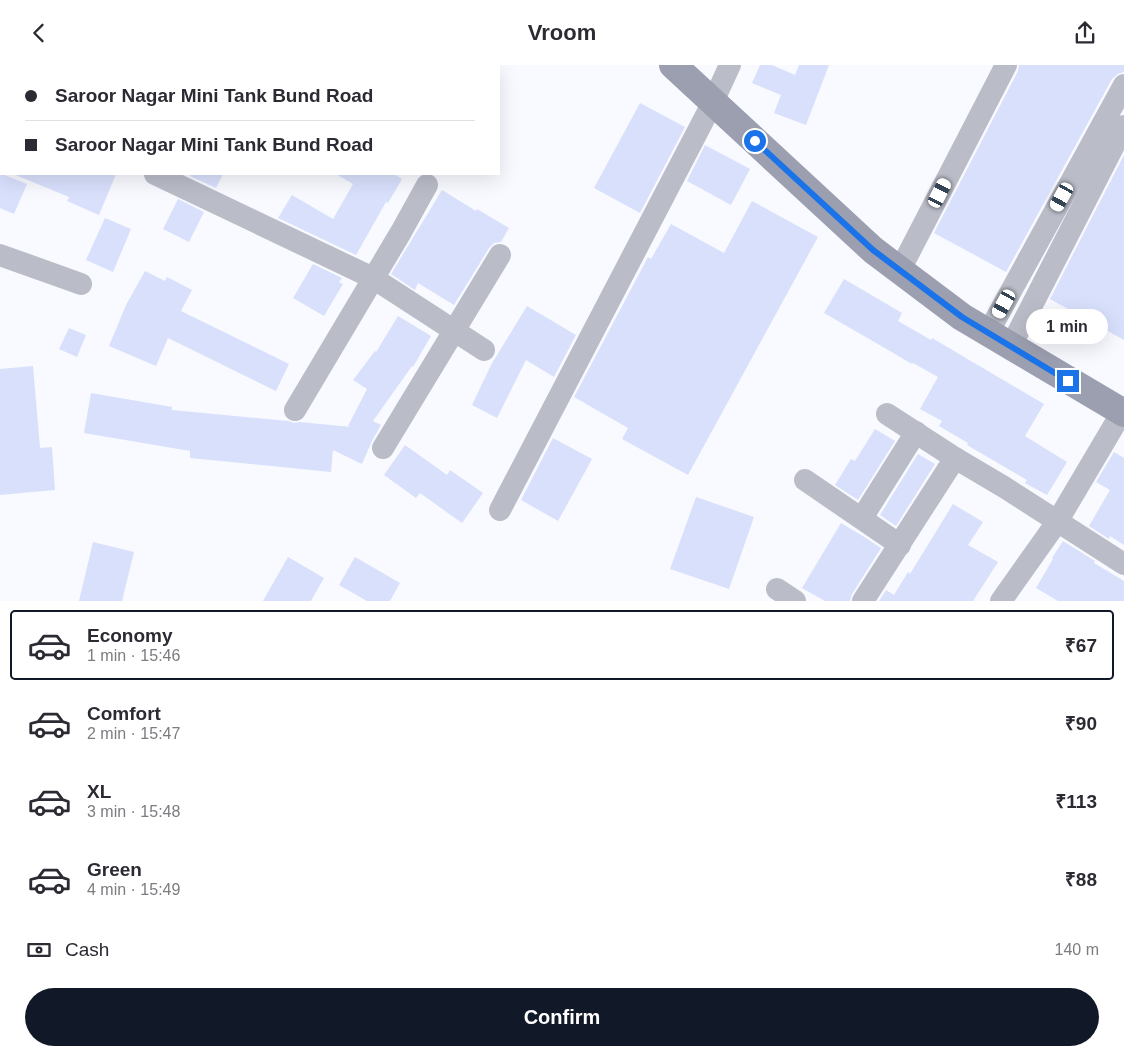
<!DOCTYPE html>
<meta charset="utf-8">
<style>
:root{--surface:#fff;--page:#f2f2f3;--text:#2b2b33;--muted:#7c7c81;--line:#e1e1e2;--accent:#111827}
body{margin:0;font-family:Arial,sans-serif;background:var(--page);color:var(--text);height:100vh;display:flex;flex-direction:column;font-size:19px;white-space:nowrap}
*{box-sizing:border-box;margin:0}
p{font-size:16px;color:var(--muted)}
.icon{flex:none;width:28px;height:28px;fill:none;stroke:currentColor;stroke-width:2;stroke-linecap:round;stroke-linejoin:round}
.map{position:relative;height:536px;overflow:hidden}
.side{display:flex;flex-direction:column;background:var(--surface);flex:1}
.side>*{flex:none}
.guide{position:absolute;left:0px;top:0px;width:500px;height:110px;box-shadow:0 5px 20px #0002;display:grid;align-content:center;height:110px;padding:0 25px;background:var(--surface)}
.end{position:absolute;width:22px;height:22px;margin:-11px;border:6px solid #1a73e8;background:#fff;box-shadow:0 0 0 2px #fff}
.from{border-radius:50%}
.bubble{position:absolute;height:35px;border-radius:18px;background:var(--surface);box-shadow:0 5px 20px #0002;font-size:16px;font-weight:600;line-height:35px;text-align:center}
.car{position:absolute;width:15px;height:30px;margin:-15px -8px;border-radius:6px;box-shadow:0 0 4px 1px #0007;background:linear-gradient(#fff 24%,#345 0 40%,#fff 0 76%,#345 0 86%,#fff 0)}
.guide b{display:flex;align-items:center;gap:18px;height:48px;font-size:19px}
.guide b+b{border-top:1px solid var(--line)}
.guide i{width:12px;height:12px;background:var(--text)}
ul{padding:9px 0 0;list-style:none}
li{display:flex;align-items:center;gap:15px;height:70px;margin:0 10px 8px;padding:0 15px;border:2px solid transparent;border-radius:5px}
li div{flex:1}
li b{display:block;font-size:19px}
li em{font-style:normal;font-weight:600}
li.current{border-color:var(--accent)}
li>.icon{width:45px;height:45px;stroke-width:1.5}
.pay{display:flex;align-items:center;gap:12px;height:55px;padding:0 25px;font-size:19px}
.pay p{margin-inline-start:auto}
.button{display:flex;gap:10px;margin-top:auto;padding:10px 25px}
.button a{flex:1;height:58px;border-radius:30px;background:var(--accent);color:#fff;font-size:20px;font-weight:600;line-height:58px;text-align:center}
header{display:flex;justify-content:space-between;align-items:center;height:65px;padding:0 25px;background:var(--surface);font-size:22px;font-weight:600}
.map>svg:first-child{display:block}
.building{fill:#d9e0fc}
.lines{fill:none;stroke-linecap:round;stroke-linejoin:round}
.street{stroke:#babdc8;stroke-width:22}
.secondary{stroke:#9b9faf;stroke-width:28}
.route{stroke:#1a73e8;stroke-width:6}
</style>
<header><svg class="icon" aria-label="back" viewBox="0 0 24 24"><path d="M15 5l-7 7 7 7"/></svg>Vroom<svg class="icon" aria-label="share" viewBox="0 0 24 24"><path d="M12 15V3M7 8l5-5 5 5M5 13v7h14v-7"/></svg></header>
<div class="map">
<svg width="1124" height="536" viewBox="0 0 1124 536">
<rect width="100%" height="100%" fill="#f8faff"/>
<g class="building">
<polygon points="760,0 772,0 795,10 799,0 829,0 806,60 774,48 781,30 752,18"/>
<polygon points="1019,0 1124,0 1124,7 1118,9 1112,14 1006,207 934,168 1018,6"/>
<polygon points="640,38 685,62 640,148 594,123"/>
<polygon points="705,80 750,104 731,140 687,116"/>
<polygon points="1124,90 1124,275 1050,234"/>
<polygon points="0,108 27,119 14,149 0,143"/>
<polygon points="13,109 116,109 99,150 67,136 69,132"/>
<polygon points="191,109 223,109 216,123 190,111"/>
<polygon points="336,109 394,109 402,114 388,138 386,137 356,190 278,153 292,130 333,154 353,119"/>
<polygon points="442,125 476,146 477,144 509,163 501,177 494,178 489,183 454,240 418,218 415,225 391,209"/>
<polygon points="178,134 204,147 189,177 163,164"/>
<polygon points="752,136 818,172 688,410 622,374 628,363 574,332 648,192 651,194 671,159 724,188"/>
<polygon points="105,153 131,164 113,207 86,195"/>
<polygon points="313,199 342,213 339,217 343,219 324,251 293,233"/>
<polygon points="145,206 165,216 167,212 192,225 181,246 289,299 276,326 168,273 156,301 109,281 126,240"/>
<polygon points="844,214 902,248 898,256 931,275 932,273 1044,339 1025,371 1067,397 1047,430 1025,418 1027,415 967,380 968,378 939,361 942,356 920,344 938,312 913,298 912,299 883,282 824,248"/>
<polygon points="527,241 576,270 554,312 526,295 497,353 472,340 491,300"/>
<polygon points="398,251 431,271 413,302 412,301 373,356 381,360 372,376 362,399 333,385 331,407 190,393 190,386 84,368 91,328 172,342 172,345 288,356 294,358 300,357 351,362 348,361 367,324 353,315 375,286 376,287"/>
<polygon points="69,263 86,270 77,292 59,284"/>
<polygon points="33,301 40,383 52,382 55,425 0,430 0,304"/>
<polygon points="875,364 895,376 858,435 835,420 851,394 855,396"/>
<polygon points="553,373 592,394 558,456 521,435"/>
<polygon points="405,380 447,410 450,405 483,428 462,458 420,428 416,433 384,410"/>
<polygon points="1114,387 1124,393 1124,480 1110,471 1109,474 1089,461 1110,425 1096,417"/>
<polygon points="918,389 935,399 896,461 880,450"/>
<polygon points="696,432 754,452 729,524 670,504"/>
<polygon points="953,439 983,457 968,480 998,497 973,536 879,536 886,525 894,530 908,507 910,509"/>
<polygon points="841,458 866,473 881,483 852,529 850,536 825,536 802,523"/>
<polygon points="1063,476 1095,496 1094,498 1124,516 1124,536 1058,536 1036,523 1053,494 1052,493"/>
<polygon points="93,477 134,487 122,536 79,536"/>
<polygon points="288,492 324,513 311,536 263,536"/>
<polygon points="355,492 400,518 390,536 367,536 339,520"/>
</g>
<g class="lines">
<g class="street">
<polyline points="251,0 253,1"/>
<polyline points="25,1 26,0"/>
<polyline points="0,56 1,54"/>
<polyline points="155,109 373,213 484,285"/>
<polyline points="0,190 81,219"/>
<polyline points="900,205 1006,0"/>
<polyline points="988,268 1124,20"/>
<polyline points="1011,281 1124,61"/>
<polyline points="295,345 401,167 427,120"/>
<polyline points="887,349 955,393"/>
<polyline points="383,383 500,190"/>
<polyline points="805,415 900,480"/>
<polyline points="500,445 713,37 730,0"/>
<polyline points="862,453 916,367"/>
<polyline points="777,524 795,536"/>
<polyline points="863,536 955,393 1004,422 1124,499"/>
<polyline points="1001,536 1057,457 1122,347"/>
</g>
<polyline class="secondary" points="673,0 873,185 962,252 1124,348"/>
</g>
<g class="lines">
<polyline class="route" points="755,76 873,185 962,252 1068,316"/>
</g>
</svg>
<i class="end from" style="left:755px;top:76px"></i>
<i class="end" style="left:1068px;top:316px"></i>
<div class="bubble" style="left:1026px;top:244px;width:82px">1 min</div>
<i class="car" style="left:940px;top:128px;rotate:27deg"></i>
<i class="car" style="left:1062px;top:132px;rotate:209deg"></i>
<i class="car" style="left:1004px;top:239px;rotate:209deg"></i>
<div class="guide">
<b><i class="from"></i>Saroor Nagar Mini Tank Bund Road</b>
<b><i></i>Saroor Nagar Mini Tank Bund Road</b>
</div>
</div>
<section class="side">
<ul>
<li class="current"><svg class="icon" aria-label="car" viewBox="0 0 24 24"><path d="M5 17H2v-5l4-1 3-4h7l3 4 3 1v5h-3M9 17h6M6 11h13"/><circle cx="7" cy="17" r="2"/><circle cx="17" cy="17" r="2"/></svg><div><b>Economy</b><p>1 min · 15:46</p></div><em>₹67</em></li>
<li><svg class="icon" aria-label="car" viewBox="0 0 24 24"><path d="M5 17H2v-5l4-1 3-4h7l3 4 3 1v5h-3M9 17h6M6 11h13"/><circle cx="7" cy="17" r="2"/><circle cx="17" cy="17" r="2"/></svg><div><b>Comfort</b><p>2 min · 15:47</p></div><em>₹90</em></li>
<li><svg class="icon" aria-label="car" viewBox="0 0 24 24"><path d="M5 17H2v-5l4-1 3-4h7l3 4 3 1v5h-3M9 17h6M6 11h13"/><circle cx="7" cy="17" r="2"/><circle cx="17" cy="17" r="2"/></svg><div><b>XL</b><p>3 min · 15:48</p></div><em>₹113</em></li>
<li><svg class="icon" aria-label="car" viewBox="0 0 24 24"><path d="M5 17H2v-5l4-1 3-4h7l3 4 3 1v5h-3M9 17h6M6 11h13"/><circle cx="7" cy="17" r="2"/><circle cx="17" cy="17" r="2"/></svg><div><b>Green</b><p>4 min · 15:49</p></div><em>₹88</em></li>
</ul>
<div class="pay"><svg class="icon" aria-label="cash" viewBox="0 0 24 24"><path d="M3 7h18v10H3z"/><circle cx="12" cy="12" r="2"/></svg>Cash<p>140 m</p></div>
<div class="button"><a>Confirm</a></div>
</section>
